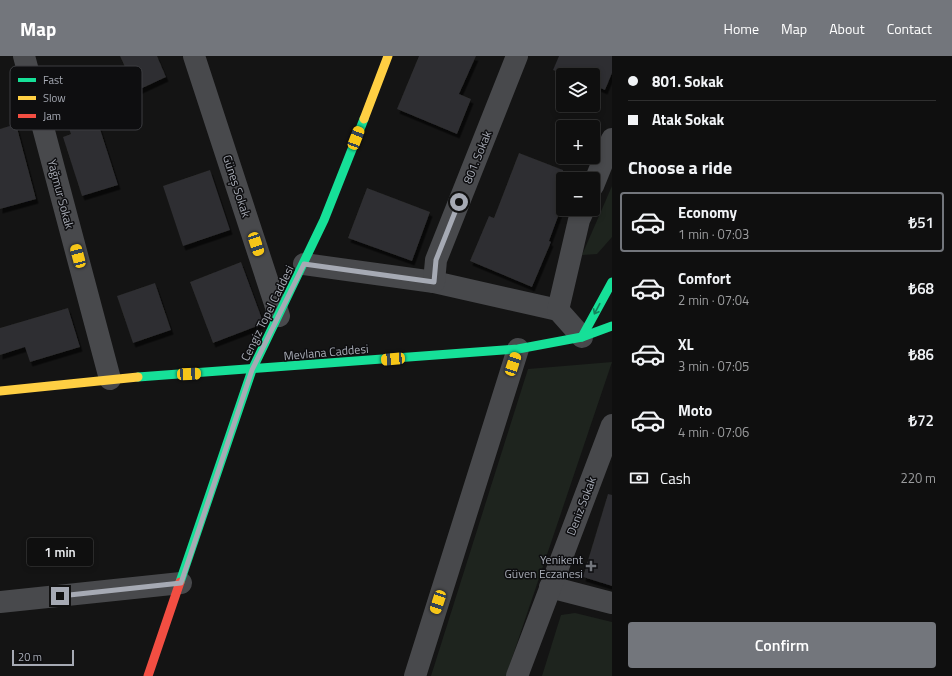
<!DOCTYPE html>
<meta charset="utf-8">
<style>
:root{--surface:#0f0f0f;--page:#1d1d1d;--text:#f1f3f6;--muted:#9b9c9e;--line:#2f2f2f;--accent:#73767c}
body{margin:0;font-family:"Titillium Web",sans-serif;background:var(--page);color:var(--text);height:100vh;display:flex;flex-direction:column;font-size:15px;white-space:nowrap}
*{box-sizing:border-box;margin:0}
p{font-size:13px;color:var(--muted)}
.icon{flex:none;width:22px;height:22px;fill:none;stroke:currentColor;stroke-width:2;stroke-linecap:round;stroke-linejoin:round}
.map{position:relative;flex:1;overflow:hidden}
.details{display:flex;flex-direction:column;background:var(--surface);width:340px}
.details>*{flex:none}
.guide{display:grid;align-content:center;height:88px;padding:0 16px;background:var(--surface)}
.buttons{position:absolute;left:556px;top:12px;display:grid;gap:8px}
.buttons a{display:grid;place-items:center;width:44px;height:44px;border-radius:4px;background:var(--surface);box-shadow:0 2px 6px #0003,0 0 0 1px var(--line);font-size:20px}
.scale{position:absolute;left:12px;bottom:10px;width:62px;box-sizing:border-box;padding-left:4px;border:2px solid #a6aab4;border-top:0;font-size:11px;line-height:14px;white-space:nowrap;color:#a6aab4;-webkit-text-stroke:3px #0e0e10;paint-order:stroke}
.end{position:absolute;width:18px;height:18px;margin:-9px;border:5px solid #a6aab4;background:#111;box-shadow:0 0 0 2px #111}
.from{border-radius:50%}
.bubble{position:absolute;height:28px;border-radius:4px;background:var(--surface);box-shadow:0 2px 6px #0003,0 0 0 1px var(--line);font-size:13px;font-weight:600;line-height:28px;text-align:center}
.car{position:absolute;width:12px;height:24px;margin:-12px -6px;border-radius:5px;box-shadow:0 0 3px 1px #0007;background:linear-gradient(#f5c518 24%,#345 0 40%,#f5c518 0 76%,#345 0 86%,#f5c518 0)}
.guide b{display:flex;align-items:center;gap:14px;height:38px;font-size:15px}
.guide b+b{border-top:1px solid var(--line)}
.guide i{width:10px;height:10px;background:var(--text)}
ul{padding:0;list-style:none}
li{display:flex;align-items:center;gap:12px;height:60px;margin:0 8px 6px;padding:0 8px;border:2px solid transparent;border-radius:4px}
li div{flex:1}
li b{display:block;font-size:15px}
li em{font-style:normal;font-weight:600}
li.on{border-color:var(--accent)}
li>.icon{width:36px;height:36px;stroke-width:1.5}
h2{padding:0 16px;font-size:18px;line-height:48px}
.pay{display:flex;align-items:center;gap:10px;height:44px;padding:0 16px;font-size:15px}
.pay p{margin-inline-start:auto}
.primary-button{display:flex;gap:8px;margin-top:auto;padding:8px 16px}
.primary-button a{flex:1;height:46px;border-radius:4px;background:var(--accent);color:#fff;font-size:16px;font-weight:600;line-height:46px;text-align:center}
header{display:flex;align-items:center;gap:24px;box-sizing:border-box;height:56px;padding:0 20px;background:var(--accent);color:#fff}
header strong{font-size:19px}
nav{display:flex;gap:22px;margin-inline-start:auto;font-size:14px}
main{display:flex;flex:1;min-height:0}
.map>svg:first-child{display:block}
.green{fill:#1e241e}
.building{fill:#2e2e30;filter:url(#shadow)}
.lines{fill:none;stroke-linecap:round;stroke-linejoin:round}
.street{stroke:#48494c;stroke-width:22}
.fast{stroke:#16e098;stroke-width:9}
.slow{stroke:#ffcf43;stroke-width:9}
.jam{stroke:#f24e42;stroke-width:9}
.oneway{stroke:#12825b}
.route{stroke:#a6aab4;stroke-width:5}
.poi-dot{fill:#73767c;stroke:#0e0e10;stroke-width:1.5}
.labels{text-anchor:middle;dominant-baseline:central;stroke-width:3;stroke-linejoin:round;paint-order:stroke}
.street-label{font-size:12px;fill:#a6aab4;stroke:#0e0e10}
.poi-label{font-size:12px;fill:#a6aab4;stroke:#0e0e10;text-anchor:end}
.key{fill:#0e0e10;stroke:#3c3d41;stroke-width:1}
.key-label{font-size:11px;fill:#a6aab4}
</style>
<header>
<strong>Map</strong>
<nav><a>Home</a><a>Map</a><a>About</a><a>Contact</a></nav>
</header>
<main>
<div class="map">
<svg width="612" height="620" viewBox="0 0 612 620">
<defs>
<filter id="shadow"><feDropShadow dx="2.5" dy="4.5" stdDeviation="0" flood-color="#0009"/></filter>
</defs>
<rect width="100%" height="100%" fill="#141414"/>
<g class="green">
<polygon points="612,130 612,181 597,198 582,199"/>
<polygon points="612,306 506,620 431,620 528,313"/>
<polygon points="575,557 612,566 612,620 542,620 561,559"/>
</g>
<g class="building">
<polygon points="120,0 157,0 166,21 136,35"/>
<polygon points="419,0 476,0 459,38 471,43 457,78 397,53"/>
<polygon points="559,0 612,0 612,17 605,34 593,29 593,19 566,19 553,14"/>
<polygon points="95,11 106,43 92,48 118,129 82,140 63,81 71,78 53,26"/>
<polygon points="16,68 36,143 0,153 0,73"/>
<polygon points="519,97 563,114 563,147 549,185 551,186 532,231 470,205 489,160 494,162"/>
<polygon points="210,114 230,174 183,190 163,130"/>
<polygon points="367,132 430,156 412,205 348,182"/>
<polygon points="241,206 262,263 260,269 213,287 190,226"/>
<polygon points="155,227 171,274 133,287 117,240"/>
<polygon points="68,252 80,291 30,306 25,291 0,299 0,272"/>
<polygon points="608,438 612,439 612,530 583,521"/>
</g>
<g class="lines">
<g class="street">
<polyline points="24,0 110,323"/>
<polyline points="194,0 279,260"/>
<polyline points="593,130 612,83"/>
<polyline points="304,208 434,226 558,254"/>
<polyline points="434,226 436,204 517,0"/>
<polyline points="582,281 558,254 579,164 584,153"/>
<polyline points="550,531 612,547"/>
<polyline points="0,546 181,527"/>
<polyline points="415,620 518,293"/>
<polyline points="517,620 612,369"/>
</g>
<g class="fast">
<polyline points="582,281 612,226"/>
<polyline points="138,321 518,293 582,281 612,270"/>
<polyline points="180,526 252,314 324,164 364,63"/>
</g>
<g class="slow">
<polyline points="364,63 388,0"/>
<polyline points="0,335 138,321"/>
</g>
<polyline class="jam" points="148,620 180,526"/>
</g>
<defs><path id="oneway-shaft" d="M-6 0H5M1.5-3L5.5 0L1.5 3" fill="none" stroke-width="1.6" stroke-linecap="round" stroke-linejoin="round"/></defs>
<use class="oneway" href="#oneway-shaft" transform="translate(597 253) rotate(118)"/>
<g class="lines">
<polyline class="route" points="60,540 181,527 252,314 304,208 434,226 436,204 459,146"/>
</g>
<path class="poi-dot" d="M589 504h4v4h4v4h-4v4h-4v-4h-4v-4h4z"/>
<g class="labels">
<g class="street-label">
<text transform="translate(477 101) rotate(-68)">801. Sokak</text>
<text transform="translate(237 130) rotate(72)">Güneş Sokak</text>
<text transform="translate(61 138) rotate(75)">Yağmur Sokak</text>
<text transform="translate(267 257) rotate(-64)">Cengiz Topel Caddesi</text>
<text transform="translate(326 296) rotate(-5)">Mevlana Caddesi</text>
<text transform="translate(581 450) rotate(-69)">Deniz Sokak</text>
</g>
<g class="poi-label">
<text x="583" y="503">Yenikent<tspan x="583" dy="14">Güven Eczanesi</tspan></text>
</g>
</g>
<rect x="10" y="10" width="132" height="64" rx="6" class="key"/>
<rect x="18" y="22" width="18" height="4" fill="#16e098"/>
<rect x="18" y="40" width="18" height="4" fill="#ffcf43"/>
<rect x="18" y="58" width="18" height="4" fill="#f24e42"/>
<g class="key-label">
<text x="43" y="28">Fast</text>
<text x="43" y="46">Slow</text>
<text x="43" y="64">Jam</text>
</g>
</svg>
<div class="buttons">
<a><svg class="icon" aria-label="layers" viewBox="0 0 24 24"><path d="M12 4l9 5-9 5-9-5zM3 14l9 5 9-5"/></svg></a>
<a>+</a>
<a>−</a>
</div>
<div class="scale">20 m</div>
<i class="end from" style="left:459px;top:146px"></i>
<i class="end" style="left:60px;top:540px"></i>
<div class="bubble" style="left:27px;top:482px;width:66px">1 min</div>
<i class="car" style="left:356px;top:82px;rotate:21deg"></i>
<i class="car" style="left:256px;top:188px;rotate:162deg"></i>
<i class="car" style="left:78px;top:200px;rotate:345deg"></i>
<i class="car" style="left:393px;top:303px;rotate:265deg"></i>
<i class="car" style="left:513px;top:308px;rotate:18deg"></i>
<i class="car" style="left:189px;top:318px;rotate:87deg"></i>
<i class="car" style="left:438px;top:546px;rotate:198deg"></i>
</div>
<section class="details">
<div class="guide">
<b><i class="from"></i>801. Sokak</b>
<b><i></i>Atak Sokak</b>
</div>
<h2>Choose a ride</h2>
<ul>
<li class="on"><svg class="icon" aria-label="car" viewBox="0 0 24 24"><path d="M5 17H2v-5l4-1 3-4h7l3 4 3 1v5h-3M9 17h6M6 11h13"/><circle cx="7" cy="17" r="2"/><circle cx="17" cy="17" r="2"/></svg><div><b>Economy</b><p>1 min · 07:03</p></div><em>₺51</em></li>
<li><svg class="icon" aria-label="car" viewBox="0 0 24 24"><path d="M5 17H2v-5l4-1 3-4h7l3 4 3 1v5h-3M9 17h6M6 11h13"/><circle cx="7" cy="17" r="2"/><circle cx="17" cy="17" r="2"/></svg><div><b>Comfort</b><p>2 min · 07:04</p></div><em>₺68</em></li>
<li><svg class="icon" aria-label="car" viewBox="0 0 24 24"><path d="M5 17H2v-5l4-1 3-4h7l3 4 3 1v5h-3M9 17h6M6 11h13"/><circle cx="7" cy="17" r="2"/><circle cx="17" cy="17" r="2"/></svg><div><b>XL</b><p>3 min · 07:05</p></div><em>₺86</em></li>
<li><svg class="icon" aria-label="car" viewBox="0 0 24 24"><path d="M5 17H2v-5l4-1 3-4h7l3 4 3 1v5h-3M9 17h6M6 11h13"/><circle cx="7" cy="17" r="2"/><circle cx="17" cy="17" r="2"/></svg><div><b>Moto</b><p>4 min · 07:06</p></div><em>₺72</em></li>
</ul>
<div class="pay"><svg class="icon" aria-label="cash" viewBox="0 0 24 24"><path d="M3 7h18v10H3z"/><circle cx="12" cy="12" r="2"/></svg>Cash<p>220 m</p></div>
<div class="primary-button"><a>Confirm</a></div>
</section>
</main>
